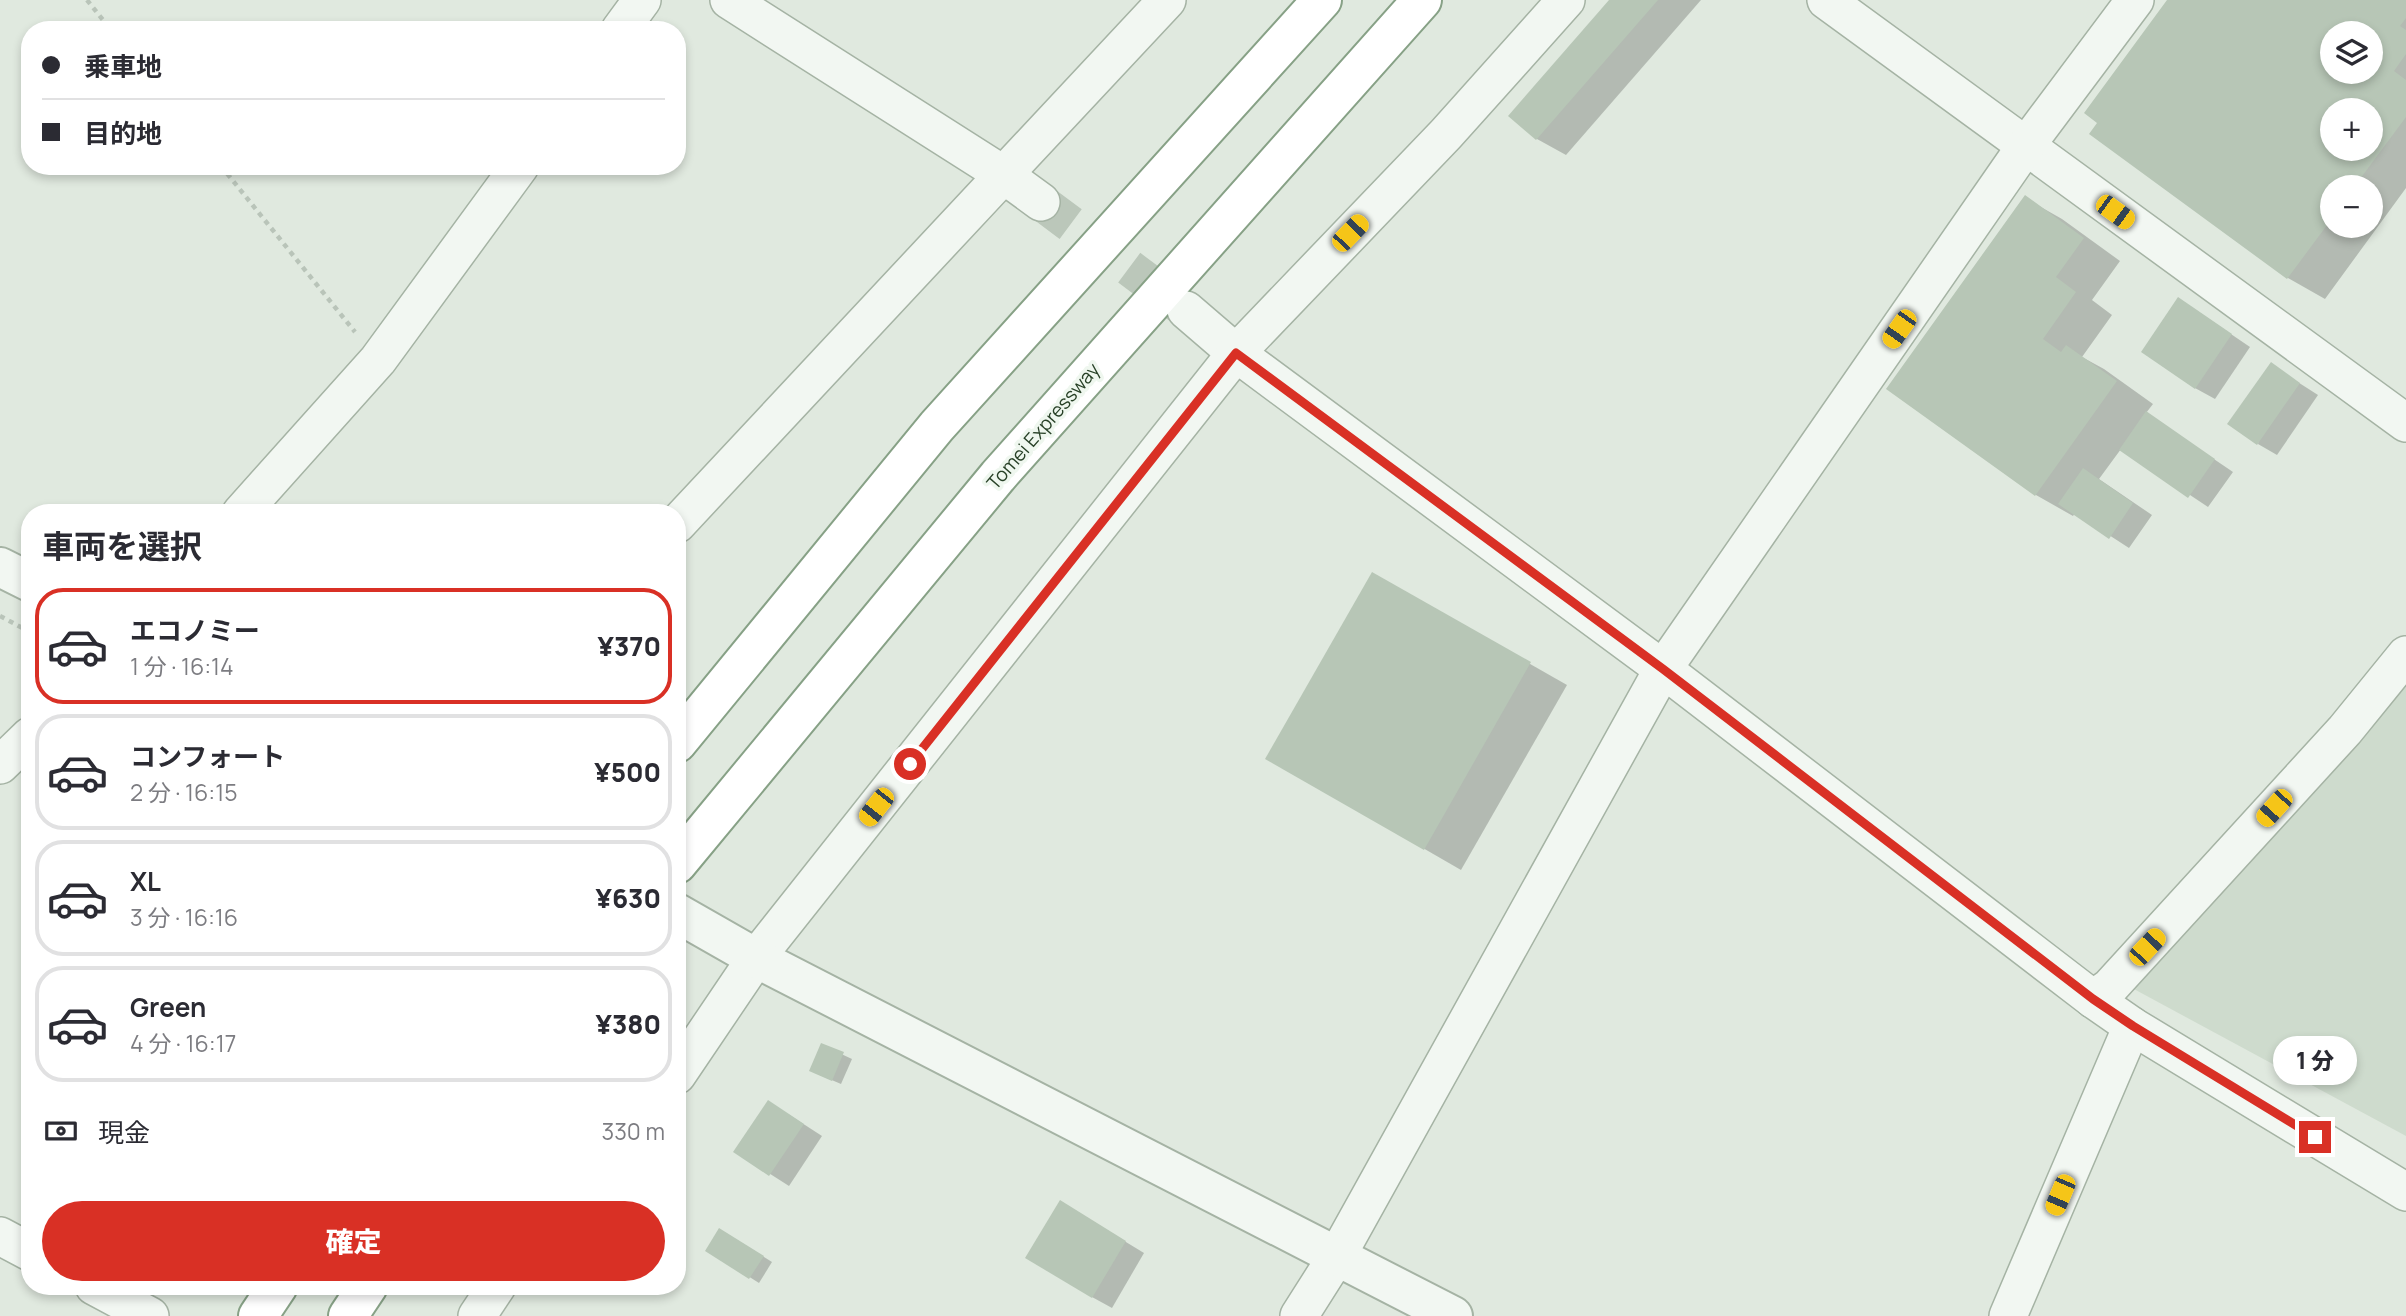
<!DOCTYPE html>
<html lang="ja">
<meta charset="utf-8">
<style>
:root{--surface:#fff;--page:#f2f2f3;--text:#2b2b33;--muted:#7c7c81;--line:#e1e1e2;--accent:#d93025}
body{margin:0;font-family:Manrope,"Noto Sans JP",sans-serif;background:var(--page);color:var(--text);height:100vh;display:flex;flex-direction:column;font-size:26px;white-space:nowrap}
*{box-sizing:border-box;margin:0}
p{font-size:23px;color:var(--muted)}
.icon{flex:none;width:38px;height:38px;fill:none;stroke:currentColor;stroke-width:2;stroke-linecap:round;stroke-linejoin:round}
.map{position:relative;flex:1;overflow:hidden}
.details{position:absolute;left:21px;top:504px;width:665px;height:791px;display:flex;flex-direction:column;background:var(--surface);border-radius:28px;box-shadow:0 4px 10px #0003}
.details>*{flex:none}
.top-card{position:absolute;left:21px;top:21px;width:665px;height:154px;border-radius:28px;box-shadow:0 4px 10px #0003;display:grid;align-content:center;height:154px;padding:0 21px;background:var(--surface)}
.controls{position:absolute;left:2320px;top:21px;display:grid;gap:14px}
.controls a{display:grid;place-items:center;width:63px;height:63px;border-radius:50%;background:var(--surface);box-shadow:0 4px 10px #0003;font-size:35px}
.end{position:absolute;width:32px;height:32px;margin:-16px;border:9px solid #d93025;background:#fff;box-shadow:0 0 0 4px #fff}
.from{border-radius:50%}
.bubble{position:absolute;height:49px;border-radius:24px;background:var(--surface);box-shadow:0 4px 10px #0003;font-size:23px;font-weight:800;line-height:49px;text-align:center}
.car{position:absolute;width:21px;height:42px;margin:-21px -10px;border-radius:9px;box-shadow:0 0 5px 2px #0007;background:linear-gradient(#f5c518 24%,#345 0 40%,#f5c518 0 76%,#345 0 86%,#f5c518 0)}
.top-card b{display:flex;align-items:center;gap:24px;height:66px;font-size:26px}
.top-card b+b{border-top:2px solid var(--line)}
.top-card i{width:18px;height:18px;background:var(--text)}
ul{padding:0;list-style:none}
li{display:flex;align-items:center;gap:21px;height:116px;margin:0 14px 10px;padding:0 7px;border:4px solid var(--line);border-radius:28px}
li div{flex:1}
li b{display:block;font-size:26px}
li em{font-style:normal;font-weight:800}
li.on{border-color:var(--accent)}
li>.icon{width:63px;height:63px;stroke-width:1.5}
h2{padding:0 21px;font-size:32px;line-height:84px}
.pay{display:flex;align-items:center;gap:18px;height:77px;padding:0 21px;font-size:26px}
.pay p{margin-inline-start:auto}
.cta{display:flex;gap:14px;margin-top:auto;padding:14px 21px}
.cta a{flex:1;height:80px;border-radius:42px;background:var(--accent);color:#fff;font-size:28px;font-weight:800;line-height:80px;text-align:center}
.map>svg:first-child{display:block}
.built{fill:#cedbcd}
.shadow{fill:#0003;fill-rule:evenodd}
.building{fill:#b7c6b6;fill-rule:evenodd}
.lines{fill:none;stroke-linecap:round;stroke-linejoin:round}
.minor-tunnel{stroke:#bbc7ba;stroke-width:37;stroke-dasharray:37 18;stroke-linecap:butt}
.minor-casing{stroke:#a5b3a4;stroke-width:40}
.tertiary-casing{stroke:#a5b3a4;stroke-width:42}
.motorway-casing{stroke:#87a186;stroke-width:42}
.path{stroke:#b9c4b9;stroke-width:4.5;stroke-dasharray:5 5;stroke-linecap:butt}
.minor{stroke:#f2f7f2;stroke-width:37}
.tertiary{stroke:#f2f7f2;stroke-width:38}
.motorway{stroke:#fff;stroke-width:38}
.route{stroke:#d93025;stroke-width:9}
.labels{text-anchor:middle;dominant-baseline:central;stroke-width:7;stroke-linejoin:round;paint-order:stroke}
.street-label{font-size:19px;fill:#284127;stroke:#eff7ef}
</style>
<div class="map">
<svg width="2406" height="1316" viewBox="0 0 2406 1316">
<rect width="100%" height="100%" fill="#e0e9df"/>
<polygon class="built" points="2406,687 2406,1136 2132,988"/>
<g class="shadow">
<polygon points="1612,0 1701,0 1566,155 1537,139 1511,116"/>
<path d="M2169,0H2406V188L2325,299L2288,278L2092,134ZM2333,33H2371V72H2333ZM2333,110H2371V149H2333ZM2333,187H2371V226H2333Z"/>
<polygon points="2025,198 2062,219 2120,261 2092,300 2112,315 2082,357 2104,369 2153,404 2146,413 2233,472 2208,507 2121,449 2099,479 2152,515 2129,548 2075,513 2073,516 2036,495"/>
<polygon points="2197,311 2250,347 2215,399 2195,388"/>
<polygon points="2271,365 2318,395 2277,455 2258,444"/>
<polygon points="1373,574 1567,685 1461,870 1267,758"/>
<polygon points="822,1045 852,1059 841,1084 820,1075"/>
<polygon points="788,1114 822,1136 789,1186 736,1152"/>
<polygon points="1080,1214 1144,1253 1112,1308 1092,1297"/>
<polygon points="720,1230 772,1262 759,1283 707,1250"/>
</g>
<g class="building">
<polygon points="1609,0 1658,0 1536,140 1508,116"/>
<path d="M2167,0H2406V18L2400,26L2406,30V54L2394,71L2406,80V117L2354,187H2333V217L2287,279L2089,134L2097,123L2084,113ZM2333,33H2371V72H2333ZM2333,110H2371V149H2333Z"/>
<polygon points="2025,195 2084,238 2056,277 2076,292 2043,339 2061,352 2066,345 2117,381 2035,496 1886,389"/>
<polygon points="2178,297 2232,334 2195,389 2141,352"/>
<polygon points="2271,362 2300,383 2257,445 2227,424"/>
<polygon points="2146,411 2215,459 2188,498 2119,450"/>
<polygon points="2083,468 2133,503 2109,539 2058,504"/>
<polygon points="1372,572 1531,662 1424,850 1265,759"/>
<polygon points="821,1043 844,1052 832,1081 809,1071"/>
<polygon points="768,1100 804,1124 769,1176 733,1152"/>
<polygon points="1060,1200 1126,1241 1092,1298 1025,1258"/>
<polygon points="719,1228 764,1256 749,1279 705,1251"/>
</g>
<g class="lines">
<polyline class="minor-tunnel" points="1041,202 1186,310"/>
<g class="minor-casing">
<g id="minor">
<polyline points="729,0 1004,175 1041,202"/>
<polyline points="1826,0 2406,423"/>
<polyline points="620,30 642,0"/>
<polyline points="1186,310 1236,353 1663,669 2093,999 2132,1026 2406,1192"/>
<polyline points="241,513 378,360 520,166"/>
<polyline points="677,524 1167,0"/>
<polyline points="0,765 30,736"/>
<polyline points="2093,999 2110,987 2345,730 2406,655"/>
<polyline points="677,1075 756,958 1236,353 1446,134 1566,0"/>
<polyline points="0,1236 30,1252"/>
<polyline points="94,1286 150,1316"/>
<polyline points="477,1316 497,1286"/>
<polyline points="1299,1316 1337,1256 1663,669 2025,147 2135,0"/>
<polyline points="2008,1316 2132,1026"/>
</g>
</g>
<g class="tertiary-casing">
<g id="tertiary">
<polyline points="0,567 30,582"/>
<polyline points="677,913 756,958 1453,1316"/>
</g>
</g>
<g class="motorway-casing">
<g id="motorway">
<polyline points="677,743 937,426 1322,0"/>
<polyline points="677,864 998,476 1422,0"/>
<polyline points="258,1316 278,1286"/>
<polyline points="348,1316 368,1286"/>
</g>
</g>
<g class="path">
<polyline points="87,0 111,30"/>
<polyline points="221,166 355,332"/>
<polyline points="0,616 30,632"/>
</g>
<use href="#minor" class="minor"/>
<use href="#tertiary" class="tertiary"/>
<use href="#motorway" class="motorway"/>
</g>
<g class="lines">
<polyline class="route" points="910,764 1236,353 1663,669 2093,999 2133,1026 2315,1137"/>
</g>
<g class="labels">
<g class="street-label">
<text transform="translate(1043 426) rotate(-49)">Tomei Expressway</text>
</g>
</g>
</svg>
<div class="controls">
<a><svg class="icon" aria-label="layers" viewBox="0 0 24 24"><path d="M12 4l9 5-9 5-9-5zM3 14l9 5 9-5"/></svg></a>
<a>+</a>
<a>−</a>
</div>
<i class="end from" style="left:910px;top:764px"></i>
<i class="end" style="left:2315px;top:1137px"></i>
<div class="bubble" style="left:2273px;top:1036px;width:84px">1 分</div>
<i class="car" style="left:2115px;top:212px;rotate:126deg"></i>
<i class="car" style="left:1350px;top:233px;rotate:44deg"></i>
<i class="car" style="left:1899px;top:329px;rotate:215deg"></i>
<i class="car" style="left:876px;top:807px;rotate:218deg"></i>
<i class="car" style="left:2274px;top:808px;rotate:222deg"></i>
<i class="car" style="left:2147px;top:947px;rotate:43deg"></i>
<i class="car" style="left:2060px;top:1195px;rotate:203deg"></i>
<div class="top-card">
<b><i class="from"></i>乗車地</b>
<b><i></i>目的地</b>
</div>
<section class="details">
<h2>車両を選択</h2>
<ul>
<li class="on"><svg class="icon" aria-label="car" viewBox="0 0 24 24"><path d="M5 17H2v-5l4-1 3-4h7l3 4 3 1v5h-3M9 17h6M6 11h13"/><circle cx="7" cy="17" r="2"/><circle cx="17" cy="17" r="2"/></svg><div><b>エコノミー</b><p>1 分 · 16:14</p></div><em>¥370</em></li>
<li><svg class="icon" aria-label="car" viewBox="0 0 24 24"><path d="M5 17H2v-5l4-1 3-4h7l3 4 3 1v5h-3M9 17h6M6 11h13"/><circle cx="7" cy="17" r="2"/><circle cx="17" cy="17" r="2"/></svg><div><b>コンフォート</b><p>2 分 · 16:15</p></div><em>¥500</em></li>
<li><svg class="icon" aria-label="car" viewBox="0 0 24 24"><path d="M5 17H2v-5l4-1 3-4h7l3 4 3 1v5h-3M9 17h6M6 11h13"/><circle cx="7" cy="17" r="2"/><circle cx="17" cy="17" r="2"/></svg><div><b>XL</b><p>3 分 · 16:16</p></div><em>¥630</em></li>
<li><svg class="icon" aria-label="car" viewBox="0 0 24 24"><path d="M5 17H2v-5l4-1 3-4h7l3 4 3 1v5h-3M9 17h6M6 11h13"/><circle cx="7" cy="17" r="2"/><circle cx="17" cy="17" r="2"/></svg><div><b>Green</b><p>4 分 · 16:17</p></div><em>¥380</em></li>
</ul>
<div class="pay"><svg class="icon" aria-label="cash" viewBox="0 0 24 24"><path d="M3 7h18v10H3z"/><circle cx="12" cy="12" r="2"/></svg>現金<p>330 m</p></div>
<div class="cta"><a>確定</a></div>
</section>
</div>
